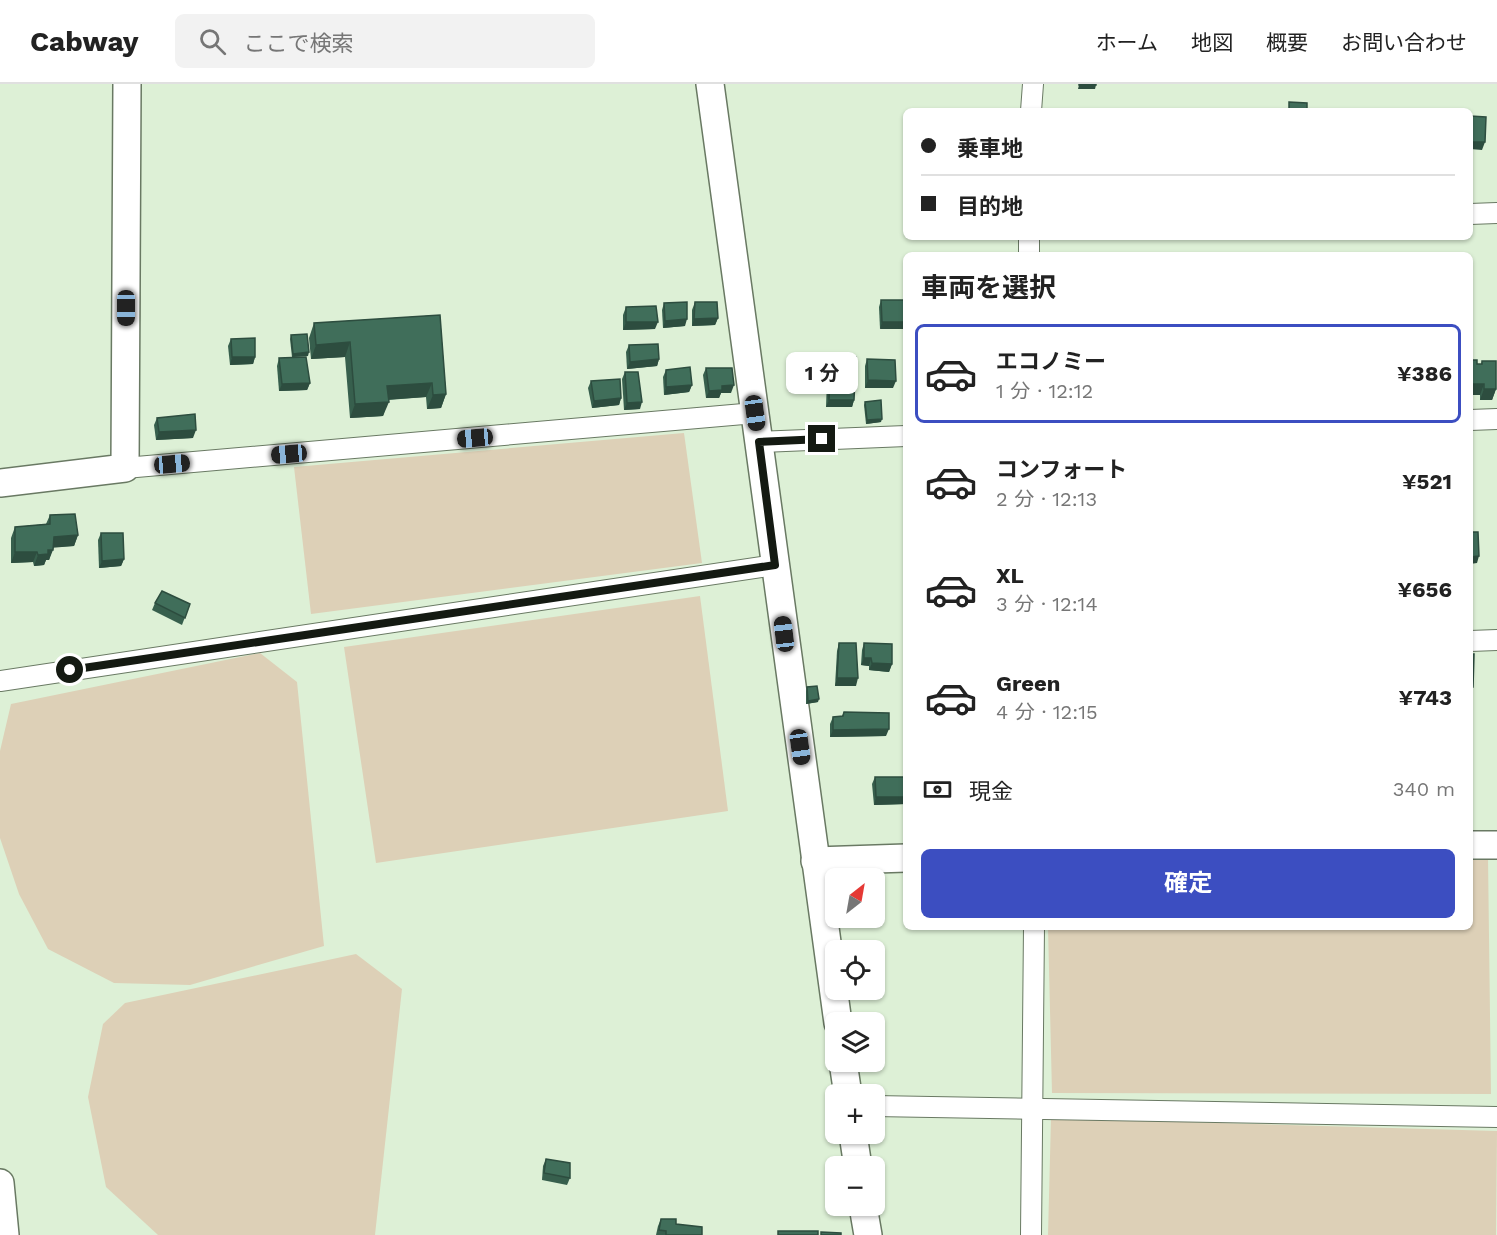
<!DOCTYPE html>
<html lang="ja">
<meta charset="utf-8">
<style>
:root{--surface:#fff;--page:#f2f2f2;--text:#222;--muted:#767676;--line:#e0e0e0;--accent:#3c4ec1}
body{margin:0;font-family:"Work Sans","Noto Sans JP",sans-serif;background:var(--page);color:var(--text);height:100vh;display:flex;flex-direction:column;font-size:22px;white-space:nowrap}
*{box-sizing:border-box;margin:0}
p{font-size:20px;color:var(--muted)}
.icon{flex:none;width:33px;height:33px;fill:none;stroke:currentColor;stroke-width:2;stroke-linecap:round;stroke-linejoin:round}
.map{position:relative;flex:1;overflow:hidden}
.details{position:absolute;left:903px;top:168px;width:570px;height:678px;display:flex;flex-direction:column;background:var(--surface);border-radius:9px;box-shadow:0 2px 4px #0004}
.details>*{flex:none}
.banner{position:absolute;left:903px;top:24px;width:570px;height:132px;border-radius:9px;box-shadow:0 2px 4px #0004;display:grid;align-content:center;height:132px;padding:0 18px;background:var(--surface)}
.needle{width:39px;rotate:31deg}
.tools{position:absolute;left:825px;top:784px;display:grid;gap:12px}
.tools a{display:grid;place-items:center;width:60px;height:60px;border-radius:9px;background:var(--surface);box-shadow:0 2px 4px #0004;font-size:30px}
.end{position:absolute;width:27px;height:27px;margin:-14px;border:8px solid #141a12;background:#fff;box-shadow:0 0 0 3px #fff}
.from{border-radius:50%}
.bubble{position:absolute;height:42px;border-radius:9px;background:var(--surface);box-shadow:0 2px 4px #0004;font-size:20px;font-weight:700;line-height:42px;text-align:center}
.car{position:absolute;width:18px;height:36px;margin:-18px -9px;border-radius:8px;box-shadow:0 0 4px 2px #0007;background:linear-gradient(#222 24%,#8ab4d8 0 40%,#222 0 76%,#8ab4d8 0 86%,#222 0)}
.banner b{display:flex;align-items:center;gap:21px;height:57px;font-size:22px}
.banner b+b{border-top:2px solid var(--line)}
.banner i{width:15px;height:15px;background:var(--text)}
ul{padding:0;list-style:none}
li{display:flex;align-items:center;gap:18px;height:99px;margin:0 12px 9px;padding:0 6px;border:3px solid transparent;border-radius:9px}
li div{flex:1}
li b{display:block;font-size:22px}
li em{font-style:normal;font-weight:700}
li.active{border-color:var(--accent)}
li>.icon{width:54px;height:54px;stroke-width:1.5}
h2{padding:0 18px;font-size:27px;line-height:72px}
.pay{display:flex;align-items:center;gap:15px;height:66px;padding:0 18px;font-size:22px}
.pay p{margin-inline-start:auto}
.cta{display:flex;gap:12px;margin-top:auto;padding:12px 18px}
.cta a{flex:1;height:69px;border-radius:9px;background:var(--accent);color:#fff;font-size:24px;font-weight:700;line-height:69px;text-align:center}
header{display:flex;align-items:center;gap:36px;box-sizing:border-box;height:84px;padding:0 30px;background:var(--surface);border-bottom:2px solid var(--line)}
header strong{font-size:28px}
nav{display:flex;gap:33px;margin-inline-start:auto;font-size:21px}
.search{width:420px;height:54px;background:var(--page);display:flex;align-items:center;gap:15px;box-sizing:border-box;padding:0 21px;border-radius:9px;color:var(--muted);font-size:22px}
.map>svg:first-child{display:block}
.green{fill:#ddd0b7}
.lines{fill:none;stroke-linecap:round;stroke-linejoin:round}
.street-casing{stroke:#697963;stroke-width:22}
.secondary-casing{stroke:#697963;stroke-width:30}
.street{stroke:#fff;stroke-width:20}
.secondary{stroke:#fff;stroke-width:27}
.wall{fill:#375f4d}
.shaded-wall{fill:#2d4d3f}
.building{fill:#406e5a;stroke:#2d4d3f;stroke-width:1.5}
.route{stroke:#141a12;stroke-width:8}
</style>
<header>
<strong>Cabway</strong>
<div class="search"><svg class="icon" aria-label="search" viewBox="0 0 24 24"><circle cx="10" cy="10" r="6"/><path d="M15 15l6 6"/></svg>ここで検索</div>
<nav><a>ホーム</a><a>地図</a><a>概要</a><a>お問い合わせ</a></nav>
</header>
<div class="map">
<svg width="1497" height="1151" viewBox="0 0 1497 1151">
<rect width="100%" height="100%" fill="#ddf0d6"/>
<g class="green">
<polygon points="684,349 702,479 311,530 294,383"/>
<polygon points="700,512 728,727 376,779 344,563"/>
<polygon points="260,569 297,598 324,862 190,901 114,899 48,865 19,810 0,754 0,667 11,620"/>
<polygon points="1488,773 1491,1010 1052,1009 1048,843 1470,843 1470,774"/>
<polygon points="356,870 402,905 375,1151 158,1151 106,1103 88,1013 103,940 125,919"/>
<polygon points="1051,1034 1497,1047 1496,1151 1048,1151"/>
</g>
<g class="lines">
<g class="street-casing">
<g id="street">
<polyline points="1031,27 1033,0"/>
<polyline points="1470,130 1497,129"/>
<polyline points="1029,153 1029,171"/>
<polyline points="1470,336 1497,335"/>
<polyline points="759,358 906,352"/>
<polyline points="125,384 755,329"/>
<polyline points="1470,557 1497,556"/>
<polyline points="0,597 775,481"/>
<polyline points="874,1022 1497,1033"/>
<polyline points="1031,1151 1034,843"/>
</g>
</g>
<g class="secondary-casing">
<g id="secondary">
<polyline points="710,0 838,939"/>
<polyline points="0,399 125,384 127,0"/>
<polyline points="1470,761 1497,761"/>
<polyline points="815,777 906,774"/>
<polyline points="843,978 848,1011"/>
<polyline points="853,1050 858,1083"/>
<polyline points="0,1099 5,1151"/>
<polyline points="863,1122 868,1151"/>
</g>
</g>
<use href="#street" class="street"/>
<use href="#secondary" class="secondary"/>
</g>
<g class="wall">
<polygon points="881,216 906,216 880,245 879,223"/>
<polygon points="695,218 718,234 715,241 692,242 692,226"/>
<polygon points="664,219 685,242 663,244 662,226"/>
<polygon points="626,223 655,245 623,246 623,231"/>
<polygon points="440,231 446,310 441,324 427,325 426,313 388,316 383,332 350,334 345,273 311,275 309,254 314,239"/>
<polygon points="291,251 308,272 292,273 290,255"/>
<polygon points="231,255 255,273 253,280 230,281 228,262"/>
<polygon points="629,261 659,275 657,282 627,285 626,268"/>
<polygon points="1470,271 1471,276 1477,280 1481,280 1482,277 1496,305 1492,316 1480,316 1480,311 1470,311"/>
<polygon points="835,273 854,316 852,323 826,323 827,295 830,288 832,288 833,280"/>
<polygon points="279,274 310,299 307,306 279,307 277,282"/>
<polygon points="867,275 893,304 865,304 865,282"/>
<polygon points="706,284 731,309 721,309 719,314 706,314 703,291"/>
<polygon points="666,286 692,301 689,308 664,311 663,293"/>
<polygon points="625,288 640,325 624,326 622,295"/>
<polygon points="591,297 621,314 619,321 592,324 588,304"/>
<polygon points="865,318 881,338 866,340 864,321"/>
<polygon points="157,334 193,354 156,356 154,341"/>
<polygon points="50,431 78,451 74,462 53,463 49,476 46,476 44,481 34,482 33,478 11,479 11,454 15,443 46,440"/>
<polygon points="101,449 124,475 121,482 99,484 98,456"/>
<polygon points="155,519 190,520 182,541 152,526"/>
<polygon points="839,559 856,602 835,602 837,567"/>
<polygon points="864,559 892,580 889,588 869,586 869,582 861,581 862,566"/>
<polygon points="807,603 818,618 806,620 806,607"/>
<polygon points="844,628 886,652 830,653 830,640 833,633 842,632"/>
<polygon points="875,693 906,720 874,721 872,700"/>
<polygon points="546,1075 570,1094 567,1101 542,1096 543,1082"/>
<polygon points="661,1135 676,1140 702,1151 656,1151 658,1142"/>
</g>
<g class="shaded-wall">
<polygon points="1079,1 1096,1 1095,5 1078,5"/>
<polygon points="1470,58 1485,58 1482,66 1470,65"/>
<polygon points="718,234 715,241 692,242 694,235"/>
<polygon points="687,235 685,242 663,244 665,237"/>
<polygon points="626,238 658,238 655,245 623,246"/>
<polygon points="882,238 906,238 906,245 880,245"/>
<polygon points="350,258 345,273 311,275 316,261"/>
<polygon points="309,268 308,272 292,273 293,270"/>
<polygon points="232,273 255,273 253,280 230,281"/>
<polygon points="659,275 657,282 627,285 630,278"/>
<polygon points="868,296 896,297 893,304 865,304"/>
<polygon points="310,299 307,306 279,307 282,300"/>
<polygon points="432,299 426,313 382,316 387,302"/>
<polygon points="1470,300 1484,300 1480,311 1470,311"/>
<polygon points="692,301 689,308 664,311 666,303"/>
<polygon points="734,301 731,309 721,309 719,314 706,314 709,307 722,302"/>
<polygon points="1484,305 1496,305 1492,316 1480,316"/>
<polygon points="446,310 441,324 427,325 433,311"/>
<polygon points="621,314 619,321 592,324 594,317"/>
<polygon points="829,316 854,316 852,323 826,323"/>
<polygon points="389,318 383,332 350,334 355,320"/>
<polygon points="642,318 640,325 624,326 627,319"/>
<polygon points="882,335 881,338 866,340 867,336"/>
<polygon points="196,346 193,354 156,356 159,348"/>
<polygon points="78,451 74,462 50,464 54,453"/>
<polygon points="48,466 53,466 49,476 46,476 44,481 34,482 38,471"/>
<polygon points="15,468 37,468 33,478 11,479"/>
<polygon points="1479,472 1477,479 1470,480 1470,473"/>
<polygon points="124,475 121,482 99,484 102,477"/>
<polygon points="864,574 871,574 869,582 861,581"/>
<polygon points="872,579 892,580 889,588 869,586"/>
<polygon points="837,594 858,594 856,602 835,602"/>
<polygon points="1470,603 1473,603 1470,612"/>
<polygon points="819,615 818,618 806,620 808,617"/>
<polygon points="889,645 886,652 830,653 833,646"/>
<polygon points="876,713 906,713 906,720 874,721"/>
</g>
<g class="building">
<rect x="1079" y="0" width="17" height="1"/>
<polygon points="1289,18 1307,19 1307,27 1289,27"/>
<polygon points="1470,32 1486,33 1485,58 1470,58"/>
<polygon points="881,216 906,216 906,238 882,238"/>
<polygon points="687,218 687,235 665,237 664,219"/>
<polygon points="695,218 717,218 718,234 694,235"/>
<polygon points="656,222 658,238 626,238 626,223"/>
<polygon points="440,231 446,310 433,311 432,299 387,302 389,318 355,320 350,258 316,261 314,239"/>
<polygon points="307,250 309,268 293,270 291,251"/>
<polygon points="255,254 255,273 232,273 231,255"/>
<polygon points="658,260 659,275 630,278 629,261"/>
<polygon points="1470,271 1471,271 1471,276 1477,276 1477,280 1482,280 1482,277 1496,277 1496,305 1484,305 1484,300 1470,300"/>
<polygon points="306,273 310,299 282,300 279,274"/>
<polygon points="835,273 856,273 854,316 829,316 830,288 834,288"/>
<polygon points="867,275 895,276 896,297 868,296"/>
<polygon points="690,283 692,301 666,303 666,286"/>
<polygon points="706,284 732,284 734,301 722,302 722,306 709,307"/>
<polygon points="625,288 638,288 642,318 627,319"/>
<polygon points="620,295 621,314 594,317 591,297"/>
<polygon points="881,316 882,335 867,336 865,318"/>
<polygon points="195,330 196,346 159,348 157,334"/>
<polygon points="75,430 78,451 54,453 53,466 48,466 48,470 38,471 37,468 15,468 15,443 50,440 50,431"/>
<polygon points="1470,448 1478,448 1479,472 1470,473"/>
<polygon points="101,449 123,449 124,475 102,477"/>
<polygon points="162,507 190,520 185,534 155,519"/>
<polygon points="839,559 856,559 858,594 837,594"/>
<polygon points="864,559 892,560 892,580 872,579 871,574 864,574"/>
<polygon points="1470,570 1474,570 1473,603 1470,603"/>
<polygon points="817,602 819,615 808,617 807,603"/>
<polygon points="844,628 889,629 889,645 833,646 833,633 843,632"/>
<polygon points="875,693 906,693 906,713 876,713"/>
<polygon points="546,1075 570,1079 570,1094 544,1089"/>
<polygon points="661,1135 676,1135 676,1140 702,1143 702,1151 666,1151 666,1147 659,1146"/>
<rect x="778" y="1147" width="40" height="4"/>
<polygon points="821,1148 841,1149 841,1151 821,1151"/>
</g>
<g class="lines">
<polyline class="route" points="70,586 775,481 759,358 822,355"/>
</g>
</svg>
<div class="tools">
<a><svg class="needle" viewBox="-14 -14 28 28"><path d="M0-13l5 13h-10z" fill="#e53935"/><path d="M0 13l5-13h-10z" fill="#767676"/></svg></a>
<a><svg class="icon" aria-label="locate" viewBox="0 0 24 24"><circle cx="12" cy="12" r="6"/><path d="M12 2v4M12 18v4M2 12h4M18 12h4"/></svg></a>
<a><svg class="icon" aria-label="layers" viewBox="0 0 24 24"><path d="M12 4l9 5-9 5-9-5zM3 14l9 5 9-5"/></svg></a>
<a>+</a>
<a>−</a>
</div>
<i class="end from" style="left:70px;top:586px"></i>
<i class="end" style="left:822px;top:355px"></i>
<div class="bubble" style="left:786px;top:268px;width:72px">1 分</div>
<i class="car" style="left:126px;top:224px;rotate:180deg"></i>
<i class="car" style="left:755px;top:329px;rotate:172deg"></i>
<i class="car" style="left:475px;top:354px;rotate:265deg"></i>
<i class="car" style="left:289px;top:370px;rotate:265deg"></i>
<i class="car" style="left:172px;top:380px;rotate:85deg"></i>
<i class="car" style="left:784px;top:550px;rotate:353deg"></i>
<i class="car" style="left:800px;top:663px;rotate:172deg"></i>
<div class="banner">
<b><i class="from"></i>乗車地</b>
<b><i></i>目的地</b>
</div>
<section class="details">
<h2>車両を選択</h2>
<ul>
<li class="active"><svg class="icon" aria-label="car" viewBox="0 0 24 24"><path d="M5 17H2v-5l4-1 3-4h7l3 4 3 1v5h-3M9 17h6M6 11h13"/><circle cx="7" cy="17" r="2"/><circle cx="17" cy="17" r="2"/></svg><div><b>エコノミー</b><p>1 分 · 12:12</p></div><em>¥386</em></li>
<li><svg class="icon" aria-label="car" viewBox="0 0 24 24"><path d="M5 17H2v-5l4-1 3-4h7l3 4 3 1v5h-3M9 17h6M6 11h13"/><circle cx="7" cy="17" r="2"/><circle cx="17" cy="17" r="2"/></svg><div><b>コンフォート</b><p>2 分 · 12:13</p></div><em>¥521</em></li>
<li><svg class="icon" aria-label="car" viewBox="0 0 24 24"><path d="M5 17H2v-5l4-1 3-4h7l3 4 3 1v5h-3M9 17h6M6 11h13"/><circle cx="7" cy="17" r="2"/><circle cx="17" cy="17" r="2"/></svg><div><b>XL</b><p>3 分 · 12:14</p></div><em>¥656</em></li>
<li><svg class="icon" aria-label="car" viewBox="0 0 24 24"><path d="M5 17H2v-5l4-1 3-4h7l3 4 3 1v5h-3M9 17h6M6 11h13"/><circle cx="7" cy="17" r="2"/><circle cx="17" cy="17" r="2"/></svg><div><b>Green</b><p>4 分 · 12:15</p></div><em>¥743</em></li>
</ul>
<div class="pay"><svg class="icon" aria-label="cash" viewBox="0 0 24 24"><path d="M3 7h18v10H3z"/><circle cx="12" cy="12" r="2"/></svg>現金<p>340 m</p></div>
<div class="cta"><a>確定</a></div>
</section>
</div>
